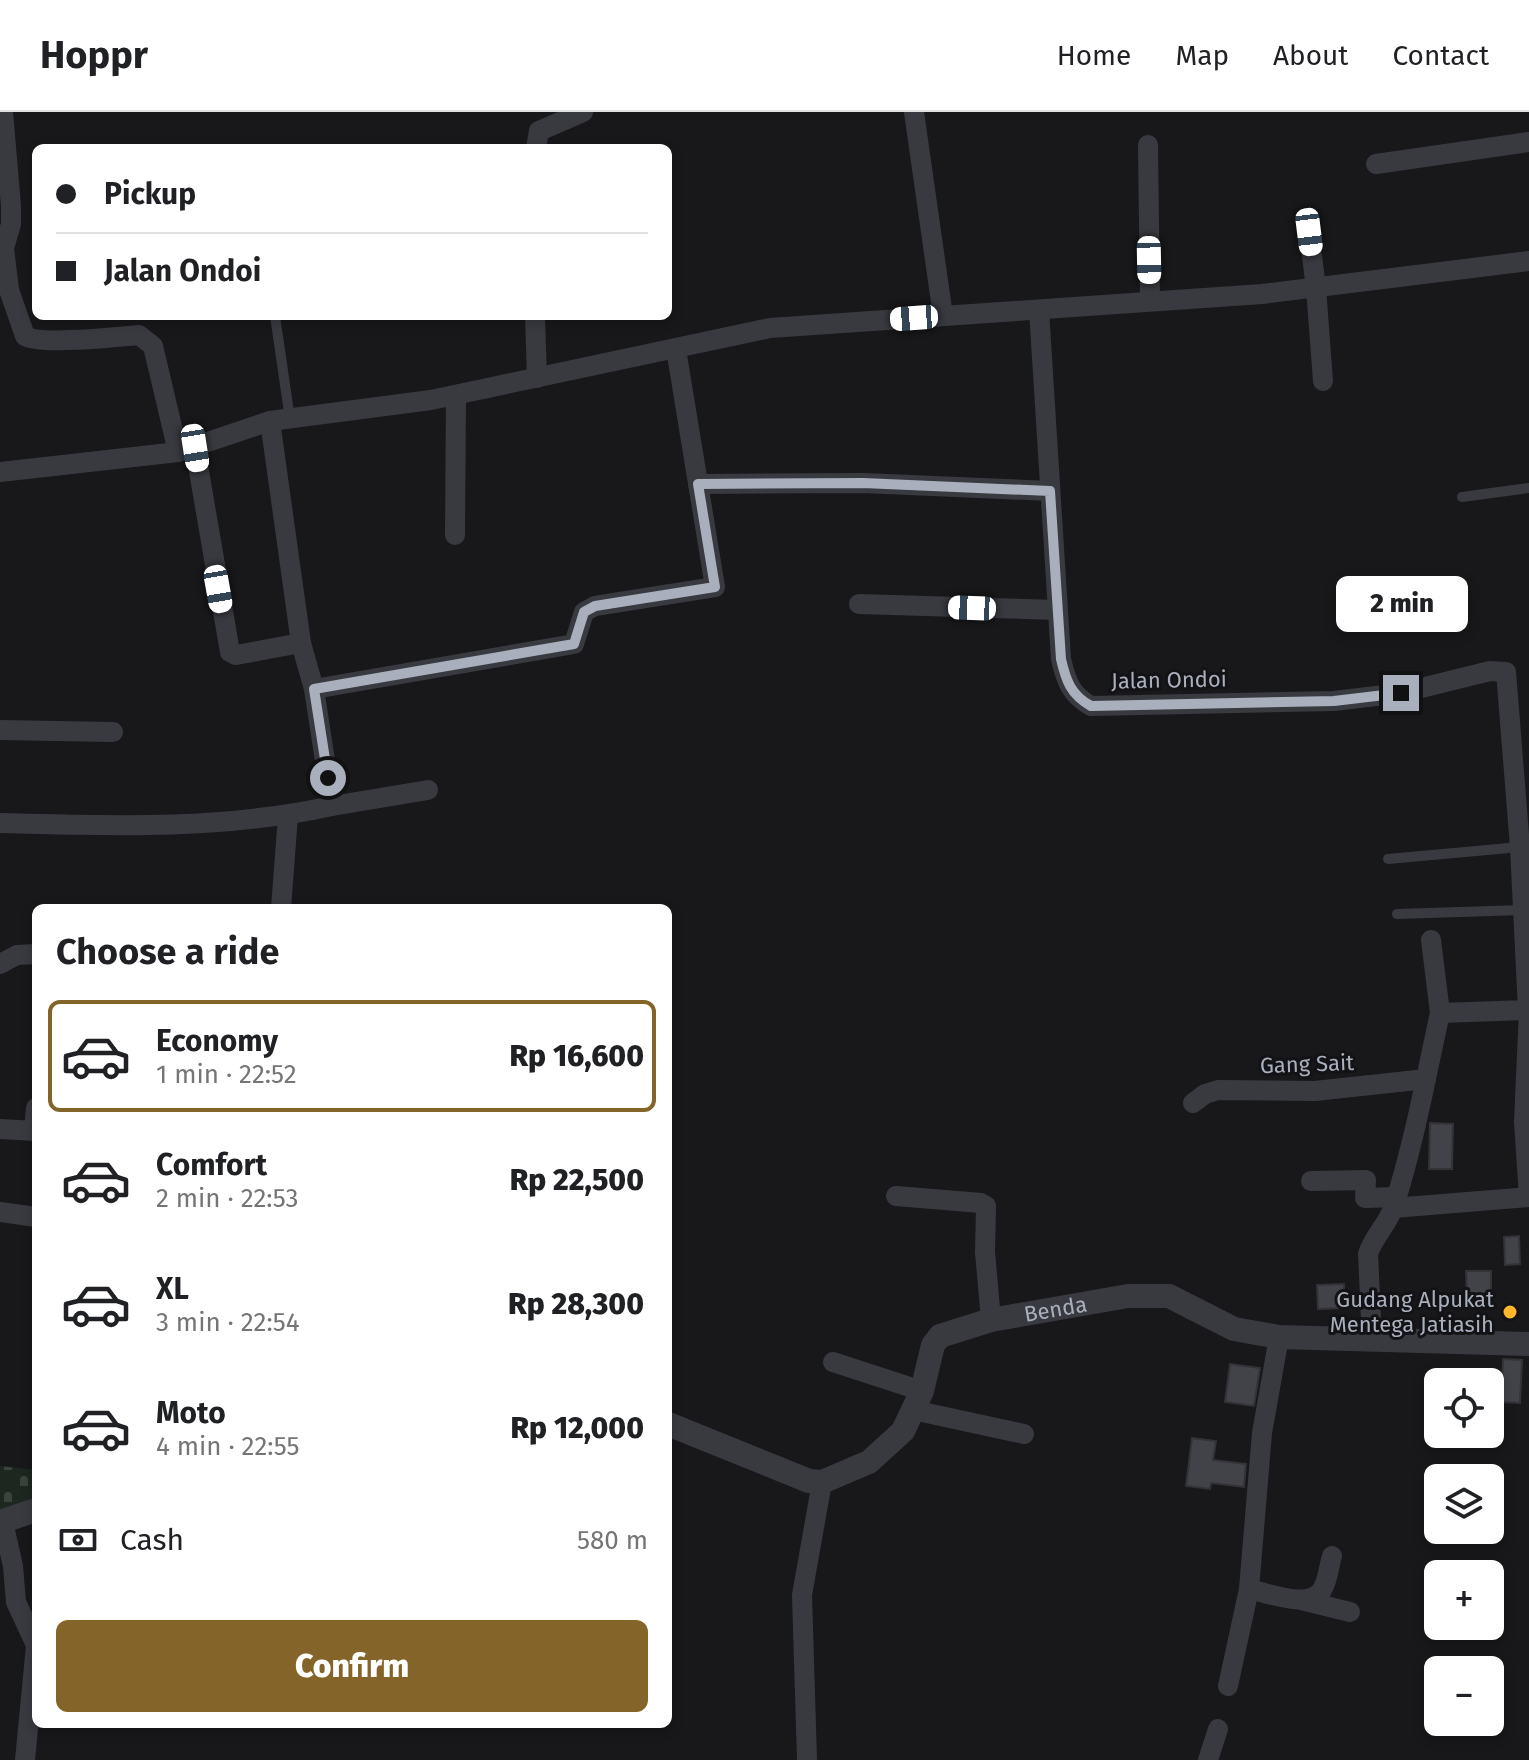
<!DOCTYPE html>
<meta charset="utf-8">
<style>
:root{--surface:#fff;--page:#f2f2f2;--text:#202124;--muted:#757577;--line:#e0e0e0;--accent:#846428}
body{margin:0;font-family:"Fira Sans",sans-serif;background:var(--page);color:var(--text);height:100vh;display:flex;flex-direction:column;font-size:30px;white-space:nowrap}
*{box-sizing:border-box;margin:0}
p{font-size:26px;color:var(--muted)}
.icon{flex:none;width:44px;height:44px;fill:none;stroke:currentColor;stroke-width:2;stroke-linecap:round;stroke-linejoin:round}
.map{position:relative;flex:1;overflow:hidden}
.drawer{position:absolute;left:32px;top:792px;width:640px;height:824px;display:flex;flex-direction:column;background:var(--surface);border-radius:12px;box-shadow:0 4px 12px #0003}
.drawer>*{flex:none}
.banner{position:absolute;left:32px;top:32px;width:640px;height:176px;border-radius:12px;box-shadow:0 4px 12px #0003;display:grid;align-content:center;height:176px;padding:0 24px;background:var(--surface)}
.fabs{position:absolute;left:1424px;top:1256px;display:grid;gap:16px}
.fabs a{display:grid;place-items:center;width:80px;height:80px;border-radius:12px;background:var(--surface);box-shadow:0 4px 12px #0003;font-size:40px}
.end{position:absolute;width:36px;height:36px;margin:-18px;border:10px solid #a9afbc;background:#111;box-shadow:0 0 0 4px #111}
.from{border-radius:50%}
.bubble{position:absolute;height:56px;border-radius:12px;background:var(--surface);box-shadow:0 4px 12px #0003;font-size:26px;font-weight:800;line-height:56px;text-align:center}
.car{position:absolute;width:24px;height:48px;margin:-24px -12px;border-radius:10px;box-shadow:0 0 6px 2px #0007;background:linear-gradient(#fff 24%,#345 0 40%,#fff 0 76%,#345 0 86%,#fff 0)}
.banner b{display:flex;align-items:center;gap:28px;height:76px;font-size:30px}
.banner b+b{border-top:2px solid var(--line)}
.banner i{width:20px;height:20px;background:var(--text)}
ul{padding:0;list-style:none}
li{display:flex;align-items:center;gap:24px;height:112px;margin:0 16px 12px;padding:0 8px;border:4px solid transparent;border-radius:12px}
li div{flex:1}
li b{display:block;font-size:30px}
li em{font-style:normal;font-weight:800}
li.active{border-color:var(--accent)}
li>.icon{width:72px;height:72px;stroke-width:1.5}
h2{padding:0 24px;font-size:36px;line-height:96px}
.pay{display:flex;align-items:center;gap:20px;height:88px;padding:0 24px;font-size:30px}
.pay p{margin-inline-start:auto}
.cta{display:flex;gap:16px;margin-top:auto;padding:16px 24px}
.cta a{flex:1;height:92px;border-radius:12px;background:var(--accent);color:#fff;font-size:32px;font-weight:800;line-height:92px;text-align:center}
header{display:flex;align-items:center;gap:48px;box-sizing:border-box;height:112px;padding:0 40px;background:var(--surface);border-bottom:2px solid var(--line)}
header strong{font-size:38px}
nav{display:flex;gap:44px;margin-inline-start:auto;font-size:28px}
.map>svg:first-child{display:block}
.cemetery{fill:url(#cemetery-stones)}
.building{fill:#424348;stroke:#323237;stroke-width:2}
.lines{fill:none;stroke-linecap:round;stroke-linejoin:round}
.service{stroke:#393a40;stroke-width:10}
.minor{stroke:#393a40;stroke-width:20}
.tertiary{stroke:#393a40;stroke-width:24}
.route{stroke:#a9afbc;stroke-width:10}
.poi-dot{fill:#ffb62c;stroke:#131316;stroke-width:3}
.labels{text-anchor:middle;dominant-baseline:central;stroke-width:6;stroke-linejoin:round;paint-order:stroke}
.street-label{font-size:22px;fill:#a9afbc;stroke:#131316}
.poi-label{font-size:22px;fill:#a9afbc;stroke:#131316;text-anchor:end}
</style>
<header>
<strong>Hoppr</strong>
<nav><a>Home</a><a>Map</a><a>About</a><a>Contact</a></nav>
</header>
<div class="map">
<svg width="1529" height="1648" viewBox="0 0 1529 1648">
<defs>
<pattern id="cemetery-stones" width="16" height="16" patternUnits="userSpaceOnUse" patternTransform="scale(2)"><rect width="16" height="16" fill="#1d261f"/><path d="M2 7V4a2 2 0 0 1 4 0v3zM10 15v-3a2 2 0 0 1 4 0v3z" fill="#3b433e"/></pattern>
</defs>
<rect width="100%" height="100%" fill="#18181b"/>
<polygon class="cemetery" points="0,1354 36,1358 36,1391 0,1403"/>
<g class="building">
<polygon points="1430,1011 1453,1012 1452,1057 1429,1057"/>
<polygon points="1519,1124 1520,1152 1505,1153 1504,1125"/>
<polygon points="1466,1159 1491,1159 1491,1183 1467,1184"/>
<polygon points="1344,1172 1345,1196 1318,1197 1317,1173"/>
<polygon points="1503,1247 1522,1248 1520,1291 1501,1290"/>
<polygon points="1230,1252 1260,1256 1254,1294 1225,1290"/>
<polygon points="1192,1326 1216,1329 1213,1348 1246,1352 1244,1375 1211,1371 1210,1377 1186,1374"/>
</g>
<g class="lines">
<g class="service">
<polyline points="275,204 290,307"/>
<polyline points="1462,385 1529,376"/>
<polyline points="1388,747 1520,735"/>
<polyline points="1397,802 1522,798"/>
</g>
<g class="minor">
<path d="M3,0L11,94V112L4,136L9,178L25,224C39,233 118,225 139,223L153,234L178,340"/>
<polyline points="914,0 943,204"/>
<polyline points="1148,33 1150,188"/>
<polyline points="536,36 539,19 583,0"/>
<polyline points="1376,52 1529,30"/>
<polyline points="1309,120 1316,176 1323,269"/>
<path d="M1039,198L1061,547C1066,569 1071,583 1091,594L1334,589L1401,581L1490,559L1506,560L1520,735L1528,898L1440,901C1426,965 1414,1031 1394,1094C1388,1112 1373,1125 1368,1142L1372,1228"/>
<polyline points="535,204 537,266"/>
<polyline points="195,336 230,540 236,543 301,531"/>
<polyline points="0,360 178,340 270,309 431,288 770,216 1262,182 1529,149"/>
<polyline points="698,372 863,371 1050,379"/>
<polyline points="455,423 456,283"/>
<polyline points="859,492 1058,498"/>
<polyline points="314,577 574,532 584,500 595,494 715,475 676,237"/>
<polyline points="0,618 113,620"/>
<polyline points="332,694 428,678"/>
<path d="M0,711C110,714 223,718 332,694L314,577L301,531L270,309"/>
<polyline points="281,796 288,704"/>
<polyline points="1431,828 1440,901"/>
<polyline points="0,852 17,843 36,842"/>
<polyline points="1193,991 1205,982 1218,978 1315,979 1426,967"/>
<polyline points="0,1017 36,1019"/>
<polyline points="34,1019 36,996"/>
<polyline points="1311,1069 1366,1068 1365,1086 1396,1085"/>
<polyline points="896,1084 981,1091 986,1094 985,1140 991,1208"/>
<polyline points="1529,1085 1524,1010 1529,898"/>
<polyline points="1393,1096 1529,1085"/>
<polyline points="0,1100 36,1105"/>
<polyline points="833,1250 922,1279"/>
<polyline points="913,1298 1024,1322"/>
<polyline points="3,1410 13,1454 16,1490 36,1533"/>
<path d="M1249,1477C1267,1481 1313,1499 1323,1476C1328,1467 1329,1454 1332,1444"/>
<polyline points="1301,1488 1350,1500"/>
<polyline points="1228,1574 1249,1477 1262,1321 1279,1225"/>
<polyline points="25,1648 36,1534"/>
<polyline points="807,1648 802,1483 822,1370"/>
<polyline points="1208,1648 1218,1617"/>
</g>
<g class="tertiary">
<path id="s1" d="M668,1312L809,1369L822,1370L869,1350L903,1319L922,1279L933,1233L940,1224L991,1208L1128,1184H1169L1234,1217L1279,1225L1529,1232"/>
<polyline points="0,1410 36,1398"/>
</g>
</g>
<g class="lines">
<path class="route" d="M328,666L314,577L574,532L584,500L595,494L715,475L698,372L863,371L1050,379L1061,547C1066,569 1071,583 1091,594L1334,589L1401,581"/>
</g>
<circle class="poi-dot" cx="1510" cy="1200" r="8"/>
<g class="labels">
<g class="street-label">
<text transform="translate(1169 568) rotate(-1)">Jalan Ondoi</text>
<text transform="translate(1307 952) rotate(-2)">Gang Sait</text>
<text stroke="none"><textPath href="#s1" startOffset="484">Benda</textPath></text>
</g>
<g class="poi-label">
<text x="1494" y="1187">Gudang Alpukat<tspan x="1494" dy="25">Mentega Jatiasih</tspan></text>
</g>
</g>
</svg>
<div class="fabs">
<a><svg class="icon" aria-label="locate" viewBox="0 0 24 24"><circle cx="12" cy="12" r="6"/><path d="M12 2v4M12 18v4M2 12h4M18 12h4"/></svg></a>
<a><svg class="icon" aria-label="layers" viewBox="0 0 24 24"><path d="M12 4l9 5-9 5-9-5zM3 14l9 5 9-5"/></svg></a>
<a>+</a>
<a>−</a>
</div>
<i class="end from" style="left:328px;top:666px"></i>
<i class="end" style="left:1401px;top:581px"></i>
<div class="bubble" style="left:1336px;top:464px;width:132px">2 min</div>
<i class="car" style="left:1309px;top:120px;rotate:173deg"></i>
<i class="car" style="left:1149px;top:148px;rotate:179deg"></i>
<i class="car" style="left:914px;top:206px;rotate:266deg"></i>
<i class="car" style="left:195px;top:336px;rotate:171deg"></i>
<i class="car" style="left:218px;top:477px;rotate:170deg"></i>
<i class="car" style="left:972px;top:496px;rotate:272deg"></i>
<div class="banner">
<b><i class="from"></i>Pickup</b>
<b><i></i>Jalan Ondoi</b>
</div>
<section class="drawer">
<h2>Choose a ride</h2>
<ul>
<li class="active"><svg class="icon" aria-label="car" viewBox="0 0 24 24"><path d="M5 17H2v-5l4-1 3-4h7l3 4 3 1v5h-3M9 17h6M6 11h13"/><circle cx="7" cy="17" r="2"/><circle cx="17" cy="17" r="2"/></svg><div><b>Economy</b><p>1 min · 22:52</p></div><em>Rp 16,600</em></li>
<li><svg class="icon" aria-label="car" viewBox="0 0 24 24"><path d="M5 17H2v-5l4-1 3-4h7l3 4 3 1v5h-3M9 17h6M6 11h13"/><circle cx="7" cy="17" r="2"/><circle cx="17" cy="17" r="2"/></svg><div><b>Comfort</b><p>2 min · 22:53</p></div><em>Rp 22,500</em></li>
<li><svg class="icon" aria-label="car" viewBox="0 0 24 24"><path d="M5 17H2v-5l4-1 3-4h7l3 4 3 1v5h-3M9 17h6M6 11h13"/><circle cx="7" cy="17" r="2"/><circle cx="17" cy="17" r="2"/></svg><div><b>XL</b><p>3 min · 22:54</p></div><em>Rp 28,300</em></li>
<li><svg class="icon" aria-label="car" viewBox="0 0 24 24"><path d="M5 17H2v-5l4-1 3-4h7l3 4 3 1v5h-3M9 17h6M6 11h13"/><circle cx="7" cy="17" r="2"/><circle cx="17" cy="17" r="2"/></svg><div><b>Moto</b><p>4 min · 22:55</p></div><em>Rp 12,000</em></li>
</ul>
<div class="pay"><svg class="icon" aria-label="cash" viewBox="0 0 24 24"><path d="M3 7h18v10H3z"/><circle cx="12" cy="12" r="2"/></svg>Cash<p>580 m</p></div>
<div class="cta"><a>Confirm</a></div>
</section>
</div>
